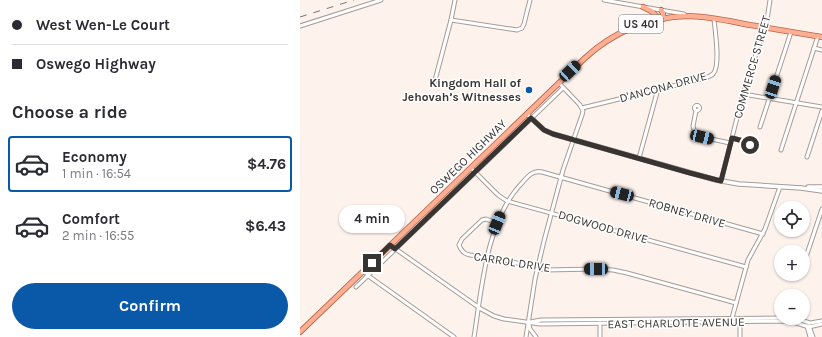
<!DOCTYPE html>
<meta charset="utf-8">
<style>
:root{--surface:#fff;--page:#f2f2f3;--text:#2b2b33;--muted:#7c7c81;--line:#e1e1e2;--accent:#0a59a8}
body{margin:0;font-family:Karla,sans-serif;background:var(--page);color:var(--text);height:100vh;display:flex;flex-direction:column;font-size:15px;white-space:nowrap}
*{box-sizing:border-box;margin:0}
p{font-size:13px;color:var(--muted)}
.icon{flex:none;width:22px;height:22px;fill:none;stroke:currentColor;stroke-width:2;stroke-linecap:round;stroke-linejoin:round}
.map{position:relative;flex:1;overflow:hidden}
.details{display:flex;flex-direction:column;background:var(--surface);width:300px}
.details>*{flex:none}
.hud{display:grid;align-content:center;height:88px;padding:0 12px;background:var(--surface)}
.fabs{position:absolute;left:474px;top:201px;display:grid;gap:8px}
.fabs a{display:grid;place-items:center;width:36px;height:36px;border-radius:50%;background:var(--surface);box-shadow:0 1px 3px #0004;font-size:20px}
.end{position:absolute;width:18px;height:18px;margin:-9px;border:5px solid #383432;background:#fff;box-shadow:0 0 0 2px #fff}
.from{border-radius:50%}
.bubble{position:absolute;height:28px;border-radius:14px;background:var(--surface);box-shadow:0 1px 3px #0004;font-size:13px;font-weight:700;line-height:28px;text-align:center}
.car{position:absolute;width:12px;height:24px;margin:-12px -6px;border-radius:5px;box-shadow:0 0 3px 1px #0007;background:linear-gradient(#222 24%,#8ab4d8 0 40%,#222 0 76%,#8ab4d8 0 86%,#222 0)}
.hud b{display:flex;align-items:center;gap:14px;height:38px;font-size:15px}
.hud b+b{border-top:1px solid var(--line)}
.hud i{width:10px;height:10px;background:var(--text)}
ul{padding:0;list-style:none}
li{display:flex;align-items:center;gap:12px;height:56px;margin:0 8px 6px;padding:0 4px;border:2px solid transparent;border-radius:4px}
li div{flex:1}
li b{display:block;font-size:15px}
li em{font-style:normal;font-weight:700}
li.current{border-color:var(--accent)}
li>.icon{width:36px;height:36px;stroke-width:1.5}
h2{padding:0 12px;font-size:18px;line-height:48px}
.button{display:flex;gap:8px;margin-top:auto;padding:8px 12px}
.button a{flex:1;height:46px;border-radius:24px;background:var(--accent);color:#fff;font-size:16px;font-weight:700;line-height:46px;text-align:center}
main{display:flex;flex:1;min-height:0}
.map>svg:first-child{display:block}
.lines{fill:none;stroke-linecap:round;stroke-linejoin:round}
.minor-casing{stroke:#a69b97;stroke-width:5}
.tertiary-casing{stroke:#a69b97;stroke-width:5.5}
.primary-casing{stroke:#b76144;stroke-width:6}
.minor{stroke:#fff;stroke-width:3}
.tertiary{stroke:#fff;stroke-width:3.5}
.primary{stroke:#fdaf94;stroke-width:4.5}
.rail{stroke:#7a7471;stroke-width:1;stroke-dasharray:7 7;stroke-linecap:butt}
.route{stroke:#383432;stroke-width:5}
.poi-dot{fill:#0a59a8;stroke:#fff;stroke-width:1.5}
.labels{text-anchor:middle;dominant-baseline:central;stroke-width:3;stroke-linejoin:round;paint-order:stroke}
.shield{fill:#fff;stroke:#747170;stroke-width:1}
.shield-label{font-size:11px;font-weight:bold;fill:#383432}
.street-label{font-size:12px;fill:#383432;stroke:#fff}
.poi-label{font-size:12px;font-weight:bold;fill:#383432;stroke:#fff;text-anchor:end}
</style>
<main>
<section class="details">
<div class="hud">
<b><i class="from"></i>West Wen-Le Court</b>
<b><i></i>Oswego Highway</b>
</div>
<h2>Choose a ride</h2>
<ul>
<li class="current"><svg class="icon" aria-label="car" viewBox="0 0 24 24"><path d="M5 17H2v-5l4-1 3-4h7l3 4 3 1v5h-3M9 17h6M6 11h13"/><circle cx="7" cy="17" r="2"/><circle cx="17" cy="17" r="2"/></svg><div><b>Economy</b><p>1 min · 16:54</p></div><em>$4.76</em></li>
<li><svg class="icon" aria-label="car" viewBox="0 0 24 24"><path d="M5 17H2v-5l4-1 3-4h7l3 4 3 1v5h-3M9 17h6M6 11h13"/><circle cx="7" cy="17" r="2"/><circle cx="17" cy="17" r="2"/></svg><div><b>Comfort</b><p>2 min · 16:55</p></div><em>$6.43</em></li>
</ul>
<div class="button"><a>Confirm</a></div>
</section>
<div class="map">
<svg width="522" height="337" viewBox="0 0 522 337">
<rect width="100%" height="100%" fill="#fef2ed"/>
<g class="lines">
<g class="minor-casing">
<g id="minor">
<polyline points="304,0 372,12 384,14 387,16"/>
<polyline points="151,20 217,30 222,28 224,24 230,0"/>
<polyline points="0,26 81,0"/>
<polyline points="514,48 522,50"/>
<polyline points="134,84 151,20 155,0"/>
<polyline points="443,94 522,107"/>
<circle cx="397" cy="108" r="2.5"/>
<path d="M282,108L389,82C397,80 407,79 413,74C421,66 415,31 414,19"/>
<polyline points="396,111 393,126 394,130 397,134 402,137 430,143"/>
<polyline points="460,127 491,32"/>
<polyline points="432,138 447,142"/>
<circle cx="450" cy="143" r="2.5"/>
<polyline points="481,150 518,36"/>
<polyline points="507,157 522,111"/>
<polyline points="339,158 358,89"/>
<polyline points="171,168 198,195 207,201 446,267"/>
<polyline points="421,181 443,94 467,20 470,0"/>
<path d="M197,223L186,219L182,220L162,239L159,245C161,251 164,254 170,255L205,260L245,270L296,269L313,270L327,273L436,303"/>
<polyline points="90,245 181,309 194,316 204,319 240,324 487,321 493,322 509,327 522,324"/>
<polyline points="503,266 522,209"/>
<polyline points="67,275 154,337"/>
<polyline points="56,287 263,88"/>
<polyline points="432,318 448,260 465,229 480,187"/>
<polyline points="494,318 510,323 522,321"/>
<polyline points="230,322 241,320 481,318"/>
<polyline points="300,323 300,337"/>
<polyline points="229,324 230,329 236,337"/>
<polyline points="507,326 510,337"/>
<polyline points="509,326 513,337"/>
<path d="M174,337C182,288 186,220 222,183C228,176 233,170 242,172L463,234"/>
<polyline points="226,337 235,279 244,241 263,170 282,115 283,111 280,105 259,83"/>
<polyline points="440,337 440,322"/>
</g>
</g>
<g class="tertiary-casing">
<g id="tertiary">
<polyline points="227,114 244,130 253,134 416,180 439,184 501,188 522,191"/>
<polyline points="508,187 522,187"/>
</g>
</g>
<g class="primary-casing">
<g id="primary">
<polyline points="343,7 351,11 360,19"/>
<polyline points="361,10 363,13 363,19"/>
<path d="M0,332L285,58C313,32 349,17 387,16C408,16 429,21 450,25C474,29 498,33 522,37"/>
</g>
</g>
<use href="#minor" class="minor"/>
<use href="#tertiary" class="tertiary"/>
<use href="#primary" class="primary"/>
<polyline class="rail" points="0,17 54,0"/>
</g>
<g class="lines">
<polyline class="route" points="72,263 90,245 95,249 231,118 244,130 253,134 390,173 421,181 432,138 447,142 448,145 450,145"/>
</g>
<circle class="poi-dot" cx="229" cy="90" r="4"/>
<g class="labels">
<rect class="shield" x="319" y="15" width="44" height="18" rx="3"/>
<g class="shield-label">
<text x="341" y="24">US 401</text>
</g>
<g class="street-label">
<text transform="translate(452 67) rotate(-74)">COMMERCE STREET</text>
<text transform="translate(363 87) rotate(-15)">D'ANCONA DRIVE</text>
<text transform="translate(168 157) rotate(-44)">OSWEGO HIGHWAY</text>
<text transform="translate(387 213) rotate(16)">ROBNEY DRIVE</text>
<text transform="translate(303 227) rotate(16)">DOGWOOD DRIVE</text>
<text transform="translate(212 262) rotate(9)">CARROL DRIVE</text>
<text transform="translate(376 323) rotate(-1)">EAST CHARLOTTE AVENUE</text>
</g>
<g class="poi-label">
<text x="221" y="83">Kingdom Hall of<tspan x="221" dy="14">Jehovah’s Witnesses</tspan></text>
</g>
</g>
</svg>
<div class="fabs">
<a><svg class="icon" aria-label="locate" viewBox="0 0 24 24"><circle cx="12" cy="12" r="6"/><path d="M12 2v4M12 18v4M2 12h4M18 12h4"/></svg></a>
<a>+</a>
<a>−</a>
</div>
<i class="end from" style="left:450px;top:145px"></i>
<i class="end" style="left:72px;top:263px"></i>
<div class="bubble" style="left:39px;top:205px;width:66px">4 min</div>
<i class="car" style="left:270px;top:71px;rotate:47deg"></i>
<i class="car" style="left:473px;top:87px;rotate:18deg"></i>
<i class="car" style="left:402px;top:137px;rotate:103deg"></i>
<i class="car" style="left:322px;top:194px;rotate:285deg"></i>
<i class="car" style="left:197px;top:223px;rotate:22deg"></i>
<i class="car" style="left:296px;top:269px;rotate:270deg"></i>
</div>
</main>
